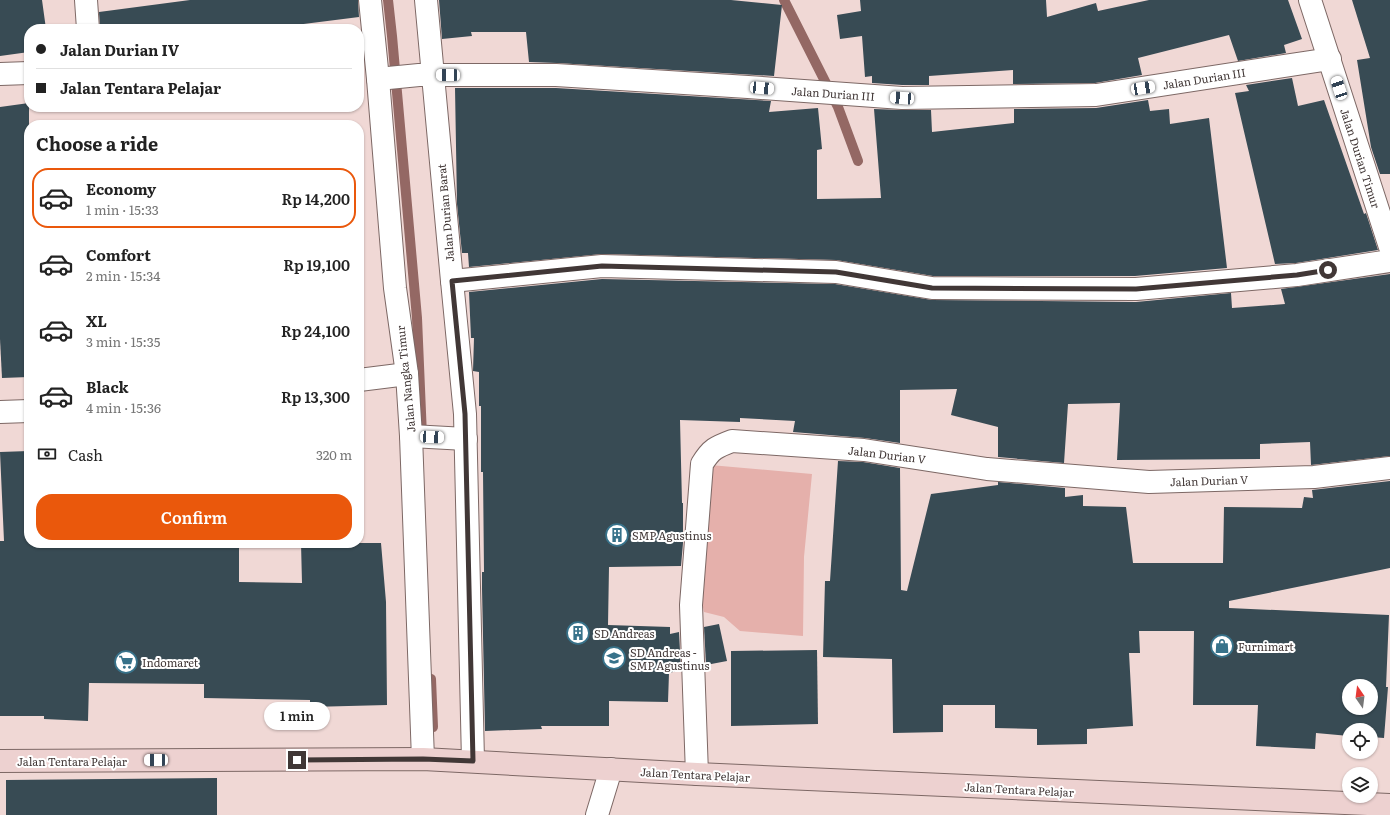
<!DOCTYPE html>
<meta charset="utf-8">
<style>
:root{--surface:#fff;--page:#f6f6f6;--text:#222;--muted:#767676;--line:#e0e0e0;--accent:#ea580c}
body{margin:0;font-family:Literata,serif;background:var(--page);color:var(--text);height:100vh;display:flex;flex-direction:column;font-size:15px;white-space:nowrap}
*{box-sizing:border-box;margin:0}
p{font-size:13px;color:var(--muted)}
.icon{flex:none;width:22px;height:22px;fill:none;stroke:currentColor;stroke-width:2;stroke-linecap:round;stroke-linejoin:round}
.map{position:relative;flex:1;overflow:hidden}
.details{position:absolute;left:24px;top:120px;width:340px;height:428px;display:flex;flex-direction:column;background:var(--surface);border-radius:16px;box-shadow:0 1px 3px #0004}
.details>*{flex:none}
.guide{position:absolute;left:24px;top:24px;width:340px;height:88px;border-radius:16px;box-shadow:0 1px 3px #0004;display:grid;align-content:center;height:88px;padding:0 12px;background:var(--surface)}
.needle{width:26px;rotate:346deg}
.controls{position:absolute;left:1342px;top:679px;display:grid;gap:8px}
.controls a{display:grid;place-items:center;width:36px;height:36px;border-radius:50%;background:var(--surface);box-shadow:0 1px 3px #0004;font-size:20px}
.end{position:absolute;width:18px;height:18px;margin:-9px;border:5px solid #413736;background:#fff;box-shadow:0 0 0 2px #fff}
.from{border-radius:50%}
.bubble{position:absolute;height:28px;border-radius:14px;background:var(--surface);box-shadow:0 1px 3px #0004;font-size:13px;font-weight:600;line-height:28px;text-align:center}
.car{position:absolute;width:12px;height:24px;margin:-12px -6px;border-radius:5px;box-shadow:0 0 3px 1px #0007;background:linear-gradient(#fff 24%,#345 0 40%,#fff 0 76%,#345 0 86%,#fff 0)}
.guide b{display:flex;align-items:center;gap:14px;height:38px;font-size:15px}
.guide b+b{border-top:1px solid var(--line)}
.guide i{width:10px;height:10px;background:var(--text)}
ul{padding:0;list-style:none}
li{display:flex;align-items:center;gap:12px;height:60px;margin:0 8px 6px;padding:0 4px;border:2px solid transparent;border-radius:16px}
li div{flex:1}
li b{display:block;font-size:15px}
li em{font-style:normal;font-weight:600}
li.active{border-color:var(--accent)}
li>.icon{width:36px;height:36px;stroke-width:1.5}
h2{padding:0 12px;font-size:18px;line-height:48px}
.pay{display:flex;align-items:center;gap:10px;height:44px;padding:0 12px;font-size:15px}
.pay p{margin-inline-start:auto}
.primary-button{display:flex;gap:8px;margin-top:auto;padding:8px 12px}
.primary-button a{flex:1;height:46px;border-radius:16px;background:var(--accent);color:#fff;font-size:16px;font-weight:600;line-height:46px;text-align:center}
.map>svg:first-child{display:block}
.green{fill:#e5b0ab}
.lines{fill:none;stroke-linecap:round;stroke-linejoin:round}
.stream{stroke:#946864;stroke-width:10}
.building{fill:#384b54;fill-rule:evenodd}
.street-casing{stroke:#7d6865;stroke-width:24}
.secondary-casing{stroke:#7d6865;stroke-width:24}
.street{stroke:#fff;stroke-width:22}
.secondary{stroke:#edd1d0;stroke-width:22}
.route{stroke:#413736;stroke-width:5}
.labels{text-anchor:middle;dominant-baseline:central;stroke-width:4;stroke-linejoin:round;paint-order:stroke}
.street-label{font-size:11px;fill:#413736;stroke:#fff}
.poi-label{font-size:11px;fill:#413736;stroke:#fff;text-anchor:start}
</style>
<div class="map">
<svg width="1390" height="815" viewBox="0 0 1390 815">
<rect width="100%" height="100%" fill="#f0d8d5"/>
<polygon class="green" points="710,465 812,474 804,557 803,636 740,631 724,617 704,612 700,592"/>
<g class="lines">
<g class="stream">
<polyline points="388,0 392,36 417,318 422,436"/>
<polyline points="784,0 838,107 858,161"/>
<polyline points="431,679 433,727"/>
</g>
</g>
<g class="building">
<polygon points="0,0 42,0 46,29 29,29 29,52 0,56"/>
<polygon points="190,0 358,0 359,17 264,29 100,29 99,12"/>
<polygon points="439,0 731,0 782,5 774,76 557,63 529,62 526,32 471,32 472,36 442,39"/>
<polygon points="860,0 1046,0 1047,17 1096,3 1098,11 1149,0 1288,0 1302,39 1284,45 1286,53 1238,61 1229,35 1138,58 1142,75 1095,83 1013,84 1013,70 929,76 929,85 902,85 872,83 872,76 865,77 862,36 840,39 837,15 861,11"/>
<polygon points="1352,0 1390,0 1390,174 1380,174 1371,147 1357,60 1370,58"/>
<polygon points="1292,78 1298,106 1324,100 1364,214 1366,213 1378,250 1296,263 1275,264 1235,93 1249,91 1246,85"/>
<polygon points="455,88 556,88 771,101 769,112 818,108 822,149 817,150 817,199 881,198 874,109 902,110 931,110 932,132 1014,123 1014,109 1096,108 1148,100 1150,111 1169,109 1170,124 1209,118 1227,268 1135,276 933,276 836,260 602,254 469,267 468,253 462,253 457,204"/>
<polygon points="29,103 29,377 2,378 0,339 0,107"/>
<polygon points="1390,274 1390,456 1311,465 1310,442 1260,444 1260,459 1117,460 1120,403 1068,404 1064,463 998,457 998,427 951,415 957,389 900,390 900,443 865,438 793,432 795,421 740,418 740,422 680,420 682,503 683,503 683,543 681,566 609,567 608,625 670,627 670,634 679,632 681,670 669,673 668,702 609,701 609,726 541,726 542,729 485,731 482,589 482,572 484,572 483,472 481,472 481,406 479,406 479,372 473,371 474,338 471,338 469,292 602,279 835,284 932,300 1136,302 1231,293 1232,308 1285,304 1281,289"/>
<polygon points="29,451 29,543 239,543 239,582 302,583 301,543 381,543 386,602 387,705 310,707 310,700 204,698 204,684 89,683 88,721 44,719 44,716 0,716 0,541 4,541 0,452"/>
<path d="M838,461L863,462L900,468L901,590L907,591L931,494L998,485V482L1065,488V497L1083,495V506L1126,507L1133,563H1223L1224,507L1302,508L1304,497L1313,498L1312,490L1390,481V568L1229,601V608L1389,615L1386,687H1388L1384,738L1371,737V730H1349V736L1316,733L1315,749L1256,746L1258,705H1193L1194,631H1139L1140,653H1129L1133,726L1087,729V744L1037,745V729L995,728V705H943V732L893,733L892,659L823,657L825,581H830ZM1349,686H1371V708H1349Z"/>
<polygon points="719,624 727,661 706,665 704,627"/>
<polygon points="817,650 818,724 731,726 731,651"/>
<polygon points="217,778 217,815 6,815 6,780"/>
</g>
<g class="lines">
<g class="street-casing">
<g id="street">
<polyline points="86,0 88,29"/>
<polyline points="370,0 378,79 395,288 407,374 411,436 423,759"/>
<polyline points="426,0 452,281 465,414 473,761"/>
<polyline points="1310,0 1390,247"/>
<polyline points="0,74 29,73"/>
<polyline points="378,79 419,75 556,75 748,87 902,98 1096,95 1330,59"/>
<polyline points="452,281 602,266 836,272 932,288 1136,289 1297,275 1390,261"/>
<polyline points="359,380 407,374"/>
<polyline points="0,412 29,411"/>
<polyline points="411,436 466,439"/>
<path d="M697,774L691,605L702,464C711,449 716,447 732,441L864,450L987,469L1149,482L1314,477L1390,468"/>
<polyline points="597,815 611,769"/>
</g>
</g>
<g class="secondary-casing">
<polyline id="secondary" points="0,761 423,759 697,774 1390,805"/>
</g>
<use href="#street" class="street"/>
<use href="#secondary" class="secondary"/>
</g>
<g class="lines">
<polyline class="route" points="297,760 423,759 473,761 465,414 452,281 602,266 836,272 932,288 1136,289 1297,275 1328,270"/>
</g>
<defs>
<g id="building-ring" transform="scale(1.15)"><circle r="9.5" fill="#fff" stroke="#37728a" stroke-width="1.5"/><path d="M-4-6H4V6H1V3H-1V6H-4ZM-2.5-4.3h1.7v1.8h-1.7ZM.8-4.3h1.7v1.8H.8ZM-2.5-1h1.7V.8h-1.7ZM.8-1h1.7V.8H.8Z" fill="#37728a"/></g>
<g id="shop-ring" transform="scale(1.15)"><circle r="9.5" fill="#fff" stroke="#37728a" stroke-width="1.5"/><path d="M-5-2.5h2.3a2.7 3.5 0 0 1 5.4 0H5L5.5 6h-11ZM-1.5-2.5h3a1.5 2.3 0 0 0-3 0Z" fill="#37728a"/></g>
<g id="school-ring" transform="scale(1.15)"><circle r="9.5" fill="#fff" stroke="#37728a" stroke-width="1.5"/><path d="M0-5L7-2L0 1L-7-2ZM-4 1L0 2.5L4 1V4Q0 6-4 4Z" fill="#37728a"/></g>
<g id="supermarket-ring" transform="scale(1.15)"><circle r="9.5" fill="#fff" stroke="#37728a" stroke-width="1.5"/><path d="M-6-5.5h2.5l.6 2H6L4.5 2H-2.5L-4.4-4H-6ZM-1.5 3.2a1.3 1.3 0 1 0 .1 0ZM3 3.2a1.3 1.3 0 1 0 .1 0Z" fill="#37728a"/></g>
</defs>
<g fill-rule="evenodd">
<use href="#building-ring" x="617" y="535"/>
<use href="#building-ring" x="578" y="633"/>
<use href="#shop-ring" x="1222" y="646"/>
<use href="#school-ring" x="614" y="658"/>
<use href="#supermarket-ring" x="126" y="662"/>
</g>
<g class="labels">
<g class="street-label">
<text transform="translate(1204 78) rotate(-9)">Jalan Durian III</text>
<text transform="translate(833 93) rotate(4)">Jalan Durian III</text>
<text transform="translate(1361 158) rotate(72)">Jalan Durian Timur</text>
<text transform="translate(445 213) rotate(-95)">Jalan Durian Barat</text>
<text transform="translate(405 379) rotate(-96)">Jalan Nangka Timur</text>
<text transform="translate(887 454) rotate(7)">Jalan Durian V</text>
<text transform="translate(1209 480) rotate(-2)">Jalan Durian V</text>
<text x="72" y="761">Jalan Tentara Pelajar</text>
<text transform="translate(695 774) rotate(3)">Jalan Tentara Pelajar</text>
<text transform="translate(1019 789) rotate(3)">Jalan Tentara Pelajar</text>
</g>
<g class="poi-label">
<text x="632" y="535">SMP Agustinus</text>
<text x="594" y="633">SD Andreas</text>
<text x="1238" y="646">Furnimart</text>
<text x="630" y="652">SD Andreas -<tspan x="630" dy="13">SMP Agustinus</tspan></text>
<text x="142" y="662">Indomaret</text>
</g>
</g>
</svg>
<div class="controls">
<a><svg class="needle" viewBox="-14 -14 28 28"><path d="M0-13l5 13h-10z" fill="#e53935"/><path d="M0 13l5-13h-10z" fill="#767676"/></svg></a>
<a><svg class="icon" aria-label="locate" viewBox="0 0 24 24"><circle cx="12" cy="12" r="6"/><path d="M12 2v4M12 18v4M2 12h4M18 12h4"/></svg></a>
<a><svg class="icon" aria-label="layers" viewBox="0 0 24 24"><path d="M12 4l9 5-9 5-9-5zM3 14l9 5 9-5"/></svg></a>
</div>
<i class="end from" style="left:1328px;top:270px"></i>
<i class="end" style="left:297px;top:760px"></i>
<div class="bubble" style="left:264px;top:702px;width:66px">1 min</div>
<i class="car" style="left:448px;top:75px;rotate:271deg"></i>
<i class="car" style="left:762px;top:88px;rotate:95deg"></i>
<i class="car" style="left:1143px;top:88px;rotate:81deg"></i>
<i class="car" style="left:1339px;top:88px;rotate:342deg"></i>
<i class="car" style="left:902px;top:98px;rotate:274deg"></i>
<i class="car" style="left:432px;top:437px;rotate:93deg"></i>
<i class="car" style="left:156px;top:760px;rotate:270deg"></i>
<div class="guide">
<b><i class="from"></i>Jalan Durian IV</b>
<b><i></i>Jalan Tentara Pelajar</b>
</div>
<section class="details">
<h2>Choose a ride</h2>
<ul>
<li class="active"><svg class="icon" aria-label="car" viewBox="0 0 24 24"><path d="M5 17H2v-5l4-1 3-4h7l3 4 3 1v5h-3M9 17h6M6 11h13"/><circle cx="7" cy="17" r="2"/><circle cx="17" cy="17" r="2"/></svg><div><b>Economy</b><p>1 min · 15:33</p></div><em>Rp 14,200</em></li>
<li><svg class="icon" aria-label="car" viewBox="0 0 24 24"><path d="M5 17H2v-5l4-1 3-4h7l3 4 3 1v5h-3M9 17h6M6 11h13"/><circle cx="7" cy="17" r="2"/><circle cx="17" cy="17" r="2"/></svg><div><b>Comfort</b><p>2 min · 15:34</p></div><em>Rp 19,100</em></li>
<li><svg class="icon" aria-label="car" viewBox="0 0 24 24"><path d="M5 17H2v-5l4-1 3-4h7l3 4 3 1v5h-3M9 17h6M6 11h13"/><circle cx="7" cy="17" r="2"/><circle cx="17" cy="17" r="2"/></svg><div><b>XL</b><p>3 min · 15:35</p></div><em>Rp 24,100</em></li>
<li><svg class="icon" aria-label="car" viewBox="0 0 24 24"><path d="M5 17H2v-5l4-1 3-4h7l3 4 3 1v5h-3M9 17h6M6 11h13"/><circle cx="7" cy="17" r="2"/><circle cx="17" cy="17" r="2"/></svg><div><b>Black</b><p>4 min · 15:36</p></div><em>Rp 13,300</em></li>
</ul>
<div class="pay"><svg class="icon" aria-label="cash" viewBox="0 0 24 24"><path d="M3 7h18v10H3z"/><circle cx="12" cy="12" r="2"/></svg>Cash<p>320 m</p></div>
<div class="primary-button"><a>Confirm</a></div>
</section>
</div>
